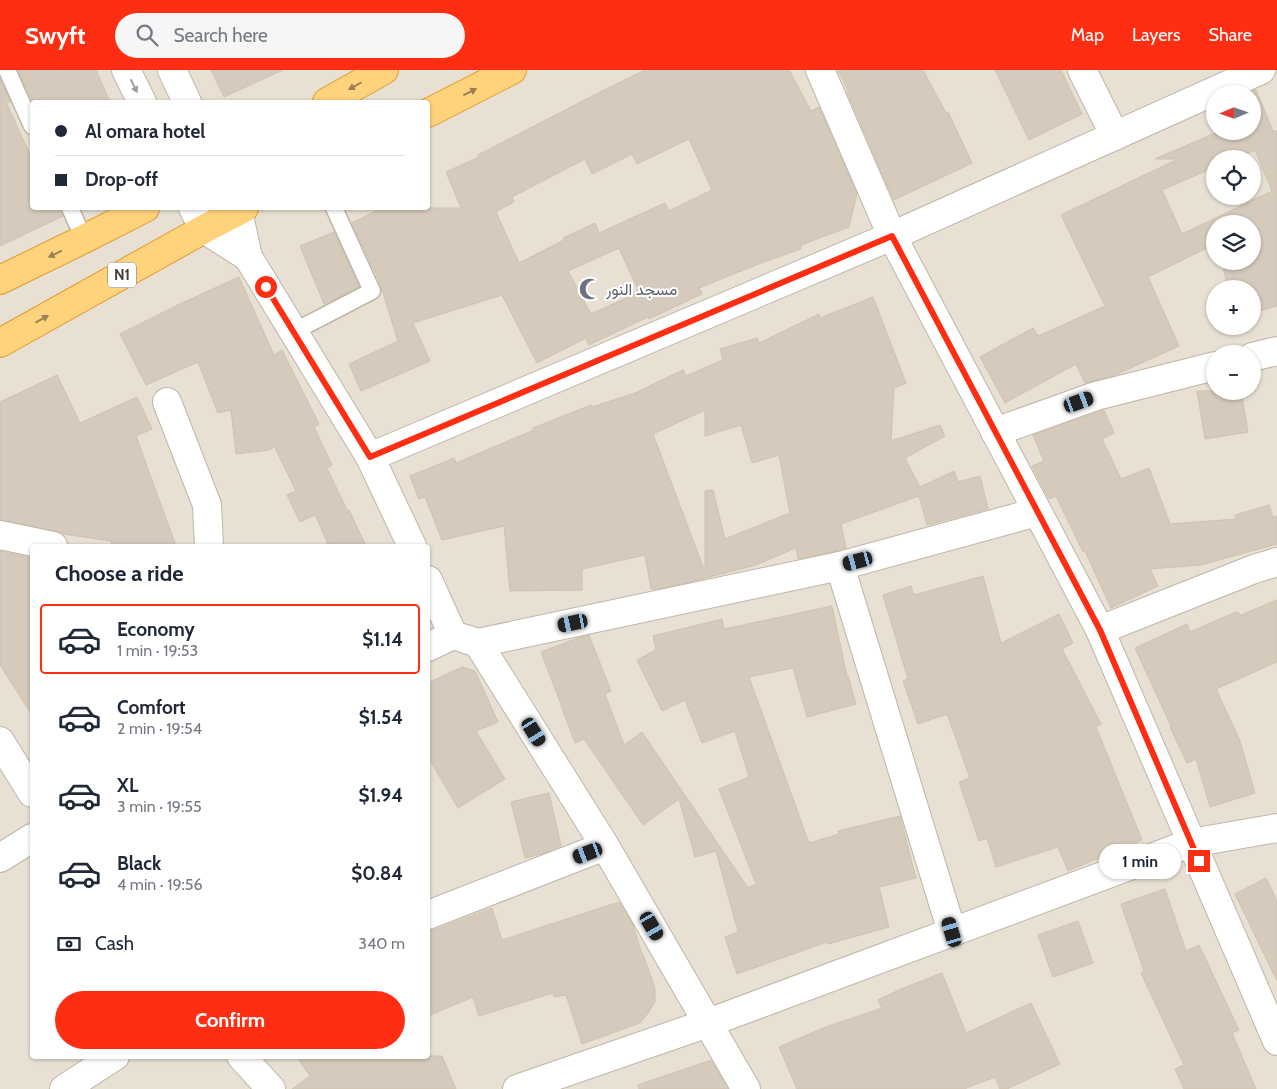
<!DOCTYPE html>
<meta charset="utf-8">
<style>
:root{--surface:#fff;--page:#f6f6f7;--text:#1f2937;--muted:#747a83;--line:#e0e1e3;--accent:#ff2d11}
body{margin:0;font-family:Cabin,Vazirmatn,sans-serif;background:var(--page);color:var(--text);height:100vh;display:flex;flex-direction:column;font-size:19px;white-space:nowrap}
*{box-sizing:border-box;margin:0}
p{font-size:16px;color:var(--muted)}
.icon{flex:none;width:28px;height:28px;fill:none;stroke:currentColor;stroke-width:2;stroke-linecap:round;stroke-linejoin:round}
.map{position:relative;flex:1;overflow:hidden}
.side{position:absolute;left:30px;top:474px;width:400px;height:515px;display:flex;flex-direction:column;background:var(--surface);border-radius:5px;box-shadow:0 1px 4px #0004}
.side>*{flex:none}
.banner{position:absolute;left:30px;top:30px;width:400px;height:110px;border-radius:5px;box-shadow:0 1px 4px #0004;display:grid;align-content:center;height:110px;padding:0 25px;background:var(--surface)}
.needle{width:32px;rotate:268deg}
.tools{position:absolute;left:1206px;top:15px;display:grid;gap:10px}
.tools a{display:grid;place-items:center;width:55px;height:55px;border-radius:50%;background:var(--surface);box-shadow:0 1px 4px #0004;font-size:25px}
.end{position:absolute;width:22px;height:22px;margin:-11px;border:6px solid #ff2d11;background:#fff;box-shadow:0 0 0 2px #fff}
.from{border-radius:50%}
.bubble{position:absolute;height:35px;border-radius:18px;background:var(--surface);box-shadow:0 1px 4px #0004;font-size:16px;font-weight:700;line-height:35px;text-align:center}
.car{position:absolute;width:15px;height:30px;margin:-15px -8px;border-radius:6px;box-shadow:0 0 4px 1px #0007;background:linear-gradient(#222 24%,#8ab4d8 0 40%,#222 0 76%,#8ab4d8 0 86%,#222 0)}
.banner b{display:flex;align-items:center;gap:18px;height:48px;font-size:19px}
.banner b+b{border-top:1px solid var(--line)}
.banner i{width:12px;height:12px;background:var(--text)}
ul{padding:0;list-style:none}
li{display:flex;align-items:center;gap:15px;height:70px;margin:0 10px 8px;padding:0 15px;border:2px solid transparent;border-radius:5px}
li div{flex:1}
li b{display:block;font-size:19px}
li em{font-style:normal;font-weight:700}
li.selected{border-color:var(--accent)}
li>.icon{width:45px;height:45px;stroke-width:1.5}
h2{padding:0 25px;font-size:22px;line-height:60px}
.pay{display:flex;align-items:center;gap:12px;height:55px;padding:0 25px;font-size:19px}
.pay p{margin-inline-start:auto}
.primary-button{display:flex;gap:10px;margin-top:auto;padding:10px 25px}
.primary-button a{flex:1;height:58px;border-radius:30px;background:var(--accent);color:#fff;font-size:20px;font-weight:700;line-height:58px;text-align:center}
header{display:flex;align-items:center;gap:30px;box-sizing:border-box;height:70px;padding:0 25px;background:var(--accent);color:#fff}
header strong{font-size:24px}
nav{display:flex;gap:28px;margin-inline-start:auto;font-size:18px}
.search{width:350px;height:45px;background:var(--page);display:flex;align-items:center;gap:12px;box-sizing:border-box;padding:0 18px;border-radius:28px;color:var(--muted);font-size:19px}
.map>svg:first-child{display:block}
.residential{fill:#e7e0d3;fill-rule:evenodd}
.building{fill:#d5cabb;stroke:#d0c2ae;fill-rule:evenodd}
.lines{fill:none;stroke-linecap:round;stroke-linejoin:round}
.service-casing{stroke:#bfb6a8;stroke-width:19}
.minor-casing{stroke:#bfb6a8;stroke-width:30}
.tertiary-casing{stroke:#bfb6a8;stroke-width:30}
.trunk-casing{stroke:#e19b32;stroke-width:30}
.service{stroke:#fff;stroke-width:16}
.minor{stroke:#fff;stroke-width:28}
.tertiary{stroke:#fff;stroke-width:28}
.trunk{stroke:#ffd27c;stroke-width:28}
.oneway{fill:#a29f9a}
.oneway2{fill:#998155}
.route{stroke:#ff2d11;stroke-width:6}
.labels{text-anchor:middle;dominant-baseline:central;stroke-width:4;stroke-linejoin:round;paint-order:stroke}
.shield{fill:#fff;stroke:#7e7972;stroke-width:1}
.shield-label{font-size:15px;font-weight:bold;fill:#463f35}
.worship-label{font-size:16px;fill:#5b616d;stroke:#fff;text-anchor:start}
</style>
<header>
<strong>Swyft</strong>
<div class="search"><svg class="icon" aria-label="search" viewBox="0 0 24 24"><circle cx="10" cy="10" r="6"/><path d="M15 15l6 6"/></svg>Search here</div>
<nav><a>Map</a><a>Layers</a><a>Share</a></nav>
</header>
<div class="map">
<svg width="1277" height="1019" viewBox="0 0 1277 1019">
<rect width="100%" height="100%" fill="#f3efe5"/>
<path class="residential" d="M0,0H1277V1019H0ZM1215,24H1252V61H1215ZM32,32H428V138H32ZM1215,89H1252V126H1215ZM1215,154H1252V191H1215ZM1215,219H1252V256H1215ZM1215,284H1252V321H1215ZM32,476H428V986H32Z"/>
<g class="building">
<polygon points="18,0 96,0 110,32 32,32"/>
<polygon points="211,0 283,0 224,27"/>
<path d="M645,0H789L811,41L819,37L857,124L849,157L801,175V179L761,193L699,218L702,224L649,249L648,247L589,275L586,268L537,293L502,225L413,253L430,291L361,321L349,294L398,271L379,210L352,153L382,138H461L446,102L479,87L478,85L602,21ZM689,69L712,120L669,141L665,133L599,163L595,153L563,168L564,170L519,193L496,142L514,132L512,127L585,89L592,104L632,84L637,94ZM619,178L638,220L636,221L637,223L591,244L568,201Z"/>
<polygon points="838,0 923,0 946,43 948,42 972,93 894,130 881,101 847,22 848,21"/>
<polygon points="995,0 1061,0 1082,44 1029,70"/>
<polygon points="0,9 11,32 6,32 32,89 32,138 60,138 63,146 0,176"/>
<path d="M1256,20L1273,61H1277V236L1252,243V219H1229L1221,191H1252V154H1215V178L1213,180L1211,176L1148,207L1179,276L1113,306L1085,313L1076,294L1005,333L980,287L1033,258L1038,266L1105,236L1061,145L1178,89H1155L1220,61H1252V21ZM1255,80L1272,121L1182,164L1162,120L1215,97V89H1235Z"/>
<polygon points="334,162 359,217 324,234 300,176"/>
<polygon points="239,207 274,285 282,280 319,354 314,357 332,395 327,398 347,440 349,440 366,476 329,476 315,445 300,452 287,425 296,421 277,382 276,379 274,377 269,380 236,384 231,340 218,343 198,292 146,315 120,264 182,233"/>
<path d="M873,227L906,313L894,318L891,371L940,355L945,366L905,388L920,417L954,401L958,412L980,406L988,439L927,455L919,426L841,454L846,478L836,481L798,489L796,478L756,495L690,512L658,519H651L645,485L582,499V520L510,521L504,456L442,470L425,427L419,429L410,406L454,388L456,393L534,360L533,358L591,335L592,337L635,323L683,300L686,306L723,290L720,279L757,268L759,273L819,244L820,248ZM705,340V366L741,355L752,393L779,385L790,443L725,469L713,420L705,421V502L653,364Z"/>
<polygon points="57,305 80,353 137,327 152,359 136,366 176,476 112,475 111,471 63,464 56,461 0,450 0,332"/>
<polygon points="1197,321 1241,321 1248,362 1205,369"/>
<polygon points="1104,340 1114,363 1102,369 1121,409 1149,398 1170,454 1237,449 1235,445 1269,435 1273,448 1277,446 1277,474 1201,495 1150,499 1158,516 1111,538 1085,481 1083,482 1056,426 1049,429 1032,396 1044,391 1033,365"/>
<polygon points="0,481 32,488 32,645 0,595"/>
<polygon points="983,506 1001,573 1059,544 1073,573 1062,579 1101,654 1096,657 1142,770 1068,801 1058,777 996,797 987,768 979,771 959,712 970,708 947,644 918,654 903,611 908,609 883,525 911,516 914,525"/>
<polygon points="1277,530 1277,592 1216,619 1240,671 1255,723 1210,737 1196,689 1187,693 1170,657 1171,656 1135,578 1187,554 1190,562 1236,542 1241,545"/>
<polygon points="832,536 847,606 848,606 856,634 807,647 793,598 749,607 809,773 839,764 838,761 900,746 916,808 879,817 889,857 828,874 827,872 737,904 725,867 738,862 716,781 695,787 679,729 643,755 584,669 575,673 562,638 562,637 541,582 578,568 589,565 611,621 605,624 624,675 642,662 748,818 756,814 719,719 749,707 735,661 702,673 685,630 662,641 637,590 656,580 653,566 722,549 724,559"/>
<polygon points="462,597 475,601 498,652 476,661 505,709 458,738 428,687 428,613"/>
<polygon points="549,723 561,776 542,784 525,788 511,732"/>
<polygon points="1266,808 1277,831 1277,911 1235,824"/>
<polygon points="1165,819 1186,881 1199,875 1239,960 1232,963 1256,1019 1184,1019 1175,999 1184,995 1141,903 1144,901 1121,834"/>
<polygon points="619,832 633,855 642,884 643,884 655,918 655,932 648,943 640,953 582,974 566,925 554,927 553,923 479,946 473,927 428,946 428,860 434,860 492,838 502,870"/>
<polygon points="1078,851 1093,893 1053,907 1038,865"/>
<polygon points="942,903 966,963 1031,933 1060,994 1007,1019 1000,1019 995,1007 964,1019 797,1019 779,977 826,957 882,938 878,930 901,919"/>
<polygon points="296,986 442,986 456,1019 292,1019 310,1006"/>
<polygon points="711,990 728,1019 639,1019 638,1015"/>
</g>
<g class="lines">
<g class="service-casing">
<g id="service">
<polyline points="7,0 32,56"/>
<polyline points="70,138 84,169"/>
<polyline points="293,262 372,221 334,138"/>
</g>
</g>
<g class="minor-casing">
<g id="minor">
<polyline points="820,0 892,166 1100,560 1277,971"/>
<polyline points="1082,0 1115,66"/>
<polyline points="238,141 248,187 370,387 412,476"/>
<polyline points="204,159 248,187"/>
<polyline points="1252,287 1277,281"/>
<polyline points="167,332 207,435 209,476"/>
<polyline points="995,362 1096,326 1215,296"/>
<polyline points="370,387 892,166 1261,0"/>
<polyline points="0,465 53,476"/>
<polyline points="840,496 952,862"/>
<polyline points="428,510 453,565"/>
<polyline points="1100,560 1254,499 1277,492"/>
<polyline points="478,573 840,496 1037,442"/>
<polyline points="428,577 453,565 478,573 605,776 746,1019"/>
<polyline points="0,788 32,768"/>
<polyline points="428,845 605,776"/>
<polyline points="64,1019 115,986"/>
<polyline points="517,1019 708,953 1191,773 1277,758"/>
</g>
</g>
<g class="tertiary-casing">
<g id="tertiary">
<polyline points="126,0 142,32"/>
<polyline points="172,0 187,32"/>
<polyline points="193,138 204,159"/>
<polyline points="0,671 32,723"/>
<polyline points="241,986 271,1019"/>
</g>
</g>
<g class="trunk-casing">
<g id="trunk">
<polyline points="327,32 384,0"/>
<polyline points="428,43 512,0"/>
<polyline points="0,210 84,169 145,138"/>
<polyline points="0,273 204,159 244,138"/>
</g>
</g>
<use href="#service" class="service"/>
<use href="#minor" class="minor"/>
<use href="#tertiary" class="tertiary"/>
<use href="#trunk" class="trunk"/>
</g>
<defs><path id="oneway-solid" d="M-6-.8H1V-3.2L6.5 0L1 3.2V.8H-6Z" transform="scale(1.25)"/></defs>
<use class="oneway" href="#oneway-solid" transform="translate(134 16) rotate(64)"/>
<g class="oneway2">
<use href="#oneway-solid" transform="translate(355 16) rotate(150)"/>
<use href="#oneway-solid" transform="translate(470 22) rotate(-27)"/>
<use href="#oneway-solid" transform="translate(55 184) rotate(154)"/>
<use href="#oneway-solid" transform="translate(42 249) rotate(-29)"/>
</g>
<g class="lines">
<polyline class="route" points="266,217 370,387 892,166 1100,560 1199,791"/>
</g>
<defs>
<g id="mosque-bare" transform="scale(1.725)"><path d="M3.5-4.9A6 6 0 1 0 3.5 4.9A5 5 0 1 1 3.5-4.9Z" fill="#6b7280" stroke="#fff" stroke-width="2.5" paint-order="stroke"/></g>
</defs>
<g fill-rule="evenodd">
<use href="#mosque-bare" x="590" y="219"/>
</g>
<g class="labels">
<rect class="shield" x="108" y="192.5" width="28" height="25" rx="4"/>
<g class="shield-label">
<text x="122" y="205">N1</text>
</g>
<g class="worship-label">
<text x="606" y="219">مسجد النور</text>
</g>
</g>
</svg>
<div class="tools">
<a><svg class="needle" viewBox="-14 -14 28 28"><path d="M0-13l5 13h-10z" fill="#e53935"/><path d="M0 13l5-13h-10z" fill="#747a83"/></svg></a>
<a><svg class="icon" aria-label="locate" viewBox="0 0 24 24"><circle cx="12" cy="12" r="6"/><path d="M12 2v4M12 18v4M2 12h4M18 12h4"/></svg></a>
<a><svg class="icon" aria-label="layers" viewBox="0 0 24 24"><path d="M12 4l9 5-9 5-9-5zM3 14l9 5 9-5"/></svg></a>
<a>+</a>
<a>−</a>
</div>
<i class="end from" style="left:266px;top:217px"></i>
<i class="end" style="left:1199px;top:791px"></i>
<div class="bubble" style="left:1099px;top:774px;width:82px">1 min</div>
<i class="car" style="left:1079px;top:332px;rotate:70deg"></i>
<i class="car" style="left:858px;top:491px;rotate:255deg"></i>
<i class="car" style="left:573px;top:553px;rotate:258deg"></i>
<i class="car" style="left:534px;top:662px;rotate:148deg"></i>
<i class="car" style="left:588px;top:783px;rotate:249deg"></i>
<i class="car" style="left:652px;top:856px;rotate:150deg"></i>
<i class="car" style="left:952px;top:862px;rotate:343deg"></i>
<div class="banner">
<b><i class="from"></i>Al omara hotel</b>
<b><i></i>Drop-off</b>
</div>
<section class="side">
<h2>Choose a ride</h2>
<ul>
<li class="selected"><svg class="icon" aria-label="car" viewBox="0 0 24 24"><path d="M5 17H2v-5l4-1 3-4h7l3 4 3 1v5h-3M9 17h6M6 11h13"/><circle cx="7" cy="17" r="2"/><circle cx="17" cy="17" r="2"/></svg><div><b>Economy</b><p>1 min · 19:53</p></div><em>$1.14</em></li>
<li><svg class="icon" aria-label="car" viewBox="0 0 24 24"><path d="M5 17H2v-5l4-1 3-4h7l3 4 3 1v5h-3M9 17h6M6 11h13"/><circle cx="7" cy="17" r="2"/><circle cx="17" cy="17" r="2"/></svg><div><b>Comfort</b><p>2 min · 19:54</p></div><em>$1.54</em></li>
<li><svg class="icon" aria-label="car" viewBox="0 0 24 24"><path d="M5 17H2v-5l4-1 3-4h7l3 4 3 1v5h-3M9 17h6M6 11h13"/><circle cx="7" cy="17" r="2"/><circle cx="17" cy="17" r="2"/></svg><div><b>XL</b><p>3 min · 19:55</p></div><em>$1.94</em></li>
<li><svg class="icon" aria-label="car" viewBox="0 0 24 24"><path d="M5 17H2v-5l4-1 3-4h7l3 4 3 1v5h-3M9 17h6M6 11h13"/><circle cx="7" cy="17" r="2"/><circle cx="17" cy="17" r="2"/></svg><div><b>Black</b><p>4 min · 19:56</p></div><em>$0.84</em></li>
</ul>
<div class="pay"><svg class="icon" aria-label="cash" viewBox="0 0 24 24"><path d="M3 7h18v10H3z"/><circle cx="12" cy="12" r="2"/></svg>Cash<p>340 m</p></div>
<div class="primary-button"><a>Confirm</a></div>
</section>
</div>
